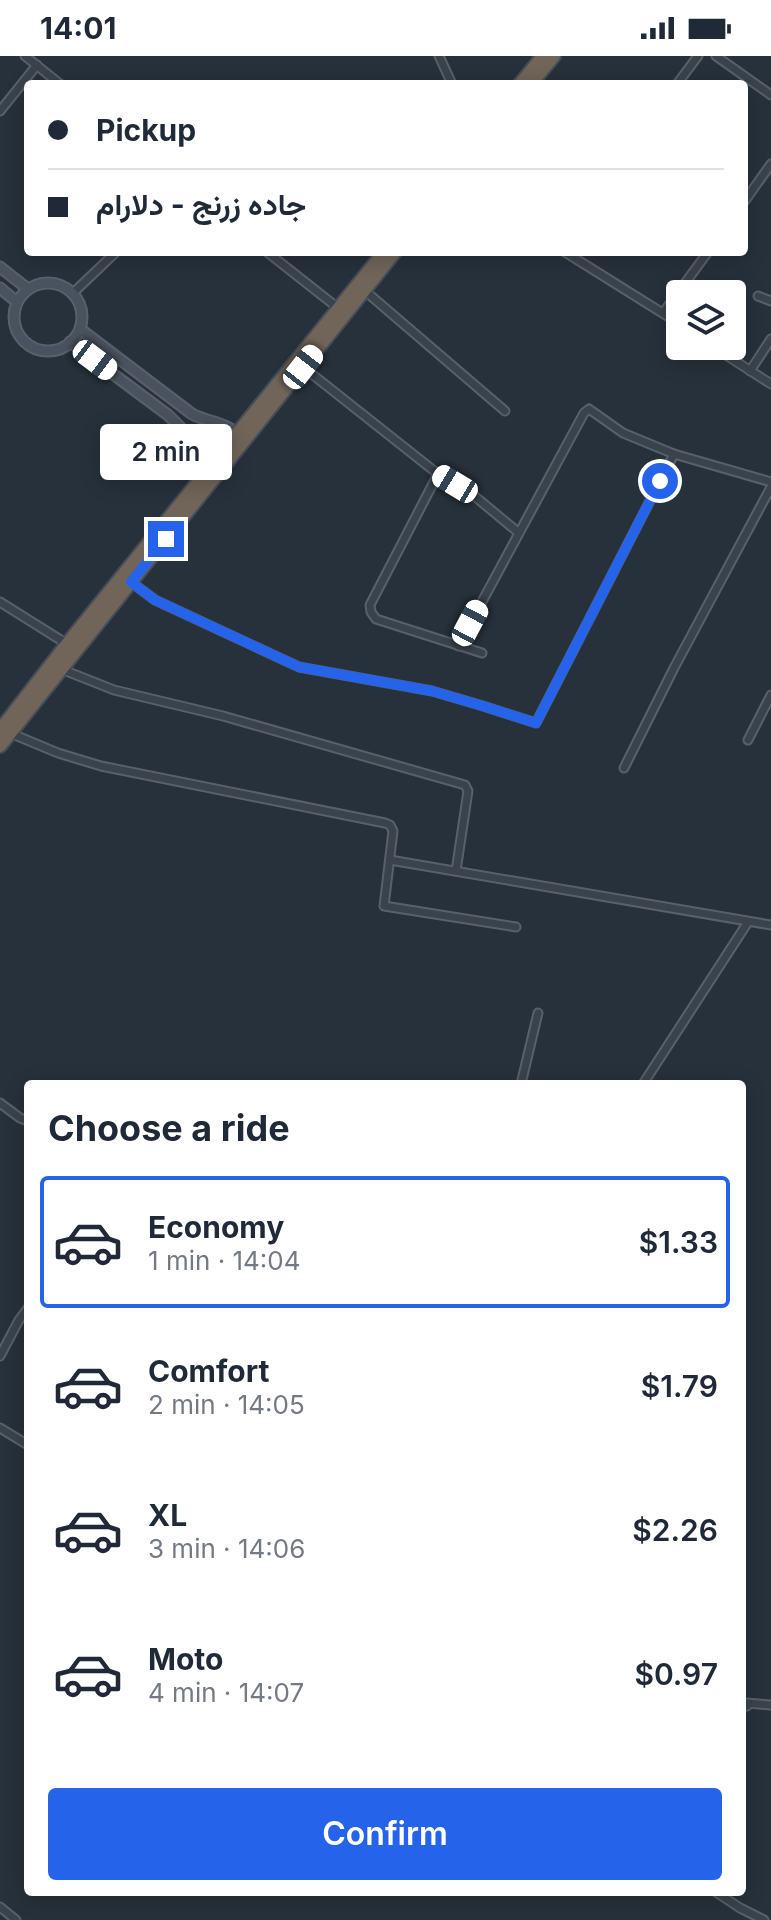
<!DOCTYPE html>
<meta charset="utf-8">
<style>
:root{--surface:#fff;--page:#f6f6f7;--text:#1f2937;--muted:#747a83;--line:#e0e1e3;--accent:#2563eb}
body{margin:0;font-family:Inter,Vazirmatn,sans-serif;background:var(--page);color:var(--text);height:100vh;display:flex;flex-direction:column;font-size:30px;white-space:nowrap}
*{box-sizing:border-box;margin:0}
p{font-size:26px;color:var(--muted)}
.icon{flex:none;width:44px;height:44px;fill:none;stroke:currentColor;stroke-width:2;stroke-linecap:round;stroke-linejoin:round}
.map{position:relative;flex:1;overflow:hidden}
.side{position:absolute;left:24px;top:1024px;width:722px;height:816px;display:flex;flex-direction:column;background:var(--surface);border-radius:8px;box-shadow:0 4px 20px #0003}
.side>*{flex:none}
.guide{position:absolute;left:24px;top:24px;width:724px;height:176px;border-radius:8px;box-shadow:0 4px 20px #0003;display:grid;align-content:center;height:176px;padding:0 24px;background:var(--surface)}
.buttons{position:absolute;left:666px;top:224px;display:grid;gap:16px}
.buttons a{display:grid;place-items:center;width:80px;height:80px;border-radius:8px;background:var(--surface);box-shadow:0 4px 20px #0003;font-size:40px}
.end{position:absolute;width:36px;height:36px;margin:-18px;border:10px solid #2563eb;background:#fff;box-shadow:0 0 0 4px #fff}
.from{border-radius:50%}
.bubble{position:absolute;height:56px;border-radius:8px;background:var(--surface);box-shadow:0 4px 20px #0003;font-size:26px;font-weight:600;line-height:56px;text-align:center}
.car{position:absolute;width:24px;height:48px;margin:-24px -12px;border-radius:10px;box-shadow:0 0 6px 2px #0007;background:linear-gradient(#fff 24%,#345 0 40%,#fff 0 76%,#345 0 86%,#fff 0)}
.guide b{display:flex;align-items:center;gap:28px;height:76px;font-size:30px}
.guide b+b{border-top:2px solid var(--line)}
.guide i{width:20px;height:20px;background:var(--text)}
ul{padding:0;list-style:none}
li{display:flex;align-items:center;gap:24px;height:132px;margin:0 16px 12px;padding:0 8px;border:4px solid transparent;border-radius:8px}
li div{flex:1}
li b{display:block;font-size:30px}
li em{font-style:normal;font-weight:600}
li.current{border-color:var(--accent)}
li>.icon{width:72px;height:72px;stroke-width:1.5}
h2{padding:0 24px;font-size:36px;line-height:96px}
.button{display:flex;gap:16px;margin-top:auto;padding:16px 24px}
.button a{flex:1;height:92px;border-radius:8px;background:var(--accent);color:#fff;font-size:32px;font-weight:600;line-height:92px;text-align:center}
.status{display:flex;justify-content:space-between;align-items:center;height:56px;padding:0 40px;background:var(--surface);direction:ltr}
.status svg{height:22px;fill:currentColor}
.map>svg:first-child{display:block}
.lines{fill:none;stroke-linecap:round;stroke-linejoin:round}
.street-casing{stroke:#58616a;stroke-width:11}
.secondary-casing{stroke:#58616a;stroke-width:13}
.highway-casing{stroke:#454e57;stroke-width:16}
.street{stroke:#3a434c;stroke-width:7}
.secondary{stroke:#49525e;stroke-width:9}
.highway{stroke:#716559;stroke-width:12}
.route{stroke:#2563eb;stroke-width:10}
</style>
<div class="status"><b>14:01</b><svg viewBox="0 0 49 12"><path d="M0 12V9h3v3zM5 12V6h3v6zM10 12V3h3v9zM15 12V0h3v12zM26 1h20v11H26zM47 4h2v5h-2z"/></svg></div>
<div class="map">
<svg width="771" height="1864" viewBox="0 0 771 1864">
<rect width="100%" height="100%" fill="#27313b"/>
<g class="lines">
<g class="street-casing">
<g id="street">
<polyline points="25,0 60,28"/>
<polyline points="439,0 452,28"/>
<polyline points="716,0 771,39"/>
<polyline points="677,28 698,0"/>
<polyline points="0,55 37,9"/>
<polyline points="744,146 771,108"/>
<polyline points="267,196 338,252"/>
<polyline points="565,196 680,268"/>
<polyline points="364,234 505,355"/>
<polyline points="73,237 116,196"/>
<polyline points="758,240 771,245"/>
<polyline points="663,257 708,196"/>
<polyline points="712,290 771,328"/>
<polyline points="303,311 438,418 472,438 519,477"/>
<polyline points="750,315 771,283"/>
<polyline points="438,418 370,549 371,556 376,563 482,597"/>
<polyline points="131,526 155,544 299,611 432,635 483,650 536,667 674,398"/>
<polyline points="0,546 67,588"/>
<polyline points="458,590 584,357 589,353 623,377 674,398 771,426"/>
<polyline points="61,613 114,634 223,660 465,729 468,735 456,815"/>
<polyline points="10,677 58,697 101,710 385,767 390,769 393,775 384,850 516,871"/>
<polyline points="748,684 771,639"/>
<polyline points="624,712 674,612 771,431"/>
<polyline points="390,804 771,869"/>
<polyline points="521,1028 538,957"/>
<polyline points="643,1028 748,866"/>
<polyline points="0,1047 20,1062 28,1065"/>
<polyline points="0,1300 19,1264 28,1252"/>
<polyline points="0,1372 28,1389"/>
<polyline points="742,1649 747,1650 747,1647 771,1649"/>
<polyline points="716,1836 740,1852 764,1864"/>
<polyline points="0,1851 16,1864"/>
</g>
</g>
<g class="secondary-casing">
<g id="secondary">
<polyline points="0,211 28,233"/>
<circle cx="48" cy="261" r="34"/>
<polyline points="0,232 17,246"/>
<path d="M80,273L192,358C210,367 222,365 240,379"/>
<polyline points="70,286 168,359 181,372 196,398 213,413"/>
</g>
</g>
<g class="highway-casing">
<g id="highway">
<polyline points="520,28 543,0"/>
<polyline points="531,28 554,0"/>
<polyline points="0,674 67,588 384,196"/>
<polyline points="0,690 395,196"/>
</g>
</g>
<use href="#street" class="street"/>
<use href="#secondary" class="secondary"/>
<use href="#highway" class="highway"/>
</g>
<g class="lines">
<polyline class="route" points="166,483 131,526 155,544 299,611 432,635 483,650 536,667 660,425"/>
</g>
</svg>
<div class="buttons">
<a><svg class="icon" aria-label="layers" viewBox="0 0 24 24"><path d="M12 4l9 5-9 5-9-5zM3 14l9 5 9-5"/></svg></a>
</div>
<i class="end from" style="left:660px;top:425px"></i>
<i class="end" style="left:166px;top:483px"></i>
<div class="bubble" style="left:100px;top:368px;width:132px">2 min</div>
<i class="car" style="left:95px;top:304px;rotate:127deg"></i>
<i class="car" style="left:303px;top:311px;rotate:38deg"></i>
<i class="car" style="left:455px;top:428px;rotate:301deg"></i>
<i class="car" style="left:470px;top:567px;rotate:28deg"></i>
<div class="guide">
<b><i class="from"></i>Pickup</b>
<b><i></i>جاده زرنج - دلارام</b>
</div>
<section class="side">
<h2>Choose a ride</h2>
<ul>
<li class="current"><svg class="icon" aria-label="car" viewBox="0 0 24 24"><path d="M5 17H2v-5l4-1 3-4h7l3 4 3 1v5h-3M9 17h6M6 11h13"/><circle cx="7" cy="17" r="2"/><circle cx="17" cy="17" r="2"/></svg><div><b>Economy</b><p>1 min · 14:04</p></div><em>$1.33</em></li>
<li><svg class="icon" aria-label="car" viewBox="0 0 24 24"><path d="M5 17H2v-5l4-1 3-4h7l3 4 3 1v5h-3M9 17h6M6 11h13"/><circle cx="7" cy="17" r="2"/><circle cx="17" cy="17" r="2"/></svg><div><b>Comfort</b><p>2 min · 14:05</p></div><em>$1.79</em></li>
<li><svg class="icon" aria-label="car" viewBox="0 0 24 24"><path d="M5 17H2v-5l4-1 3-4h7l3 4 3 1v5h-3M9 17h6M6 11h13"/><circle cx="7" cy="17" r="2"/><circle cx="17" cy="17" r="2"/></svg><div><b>XL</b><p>3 min · 14:06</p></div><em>$2.26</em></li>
<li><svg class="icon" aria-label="car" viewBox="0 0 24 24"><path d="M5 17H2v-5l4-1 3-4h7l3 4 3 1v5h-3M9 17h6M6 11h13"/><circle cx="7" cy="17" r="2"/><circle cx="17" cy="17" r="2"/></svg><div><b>Moto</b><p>4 min · 14:07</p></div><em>$0.97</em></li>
</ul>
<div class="button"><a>Confirm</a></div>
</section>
</div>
